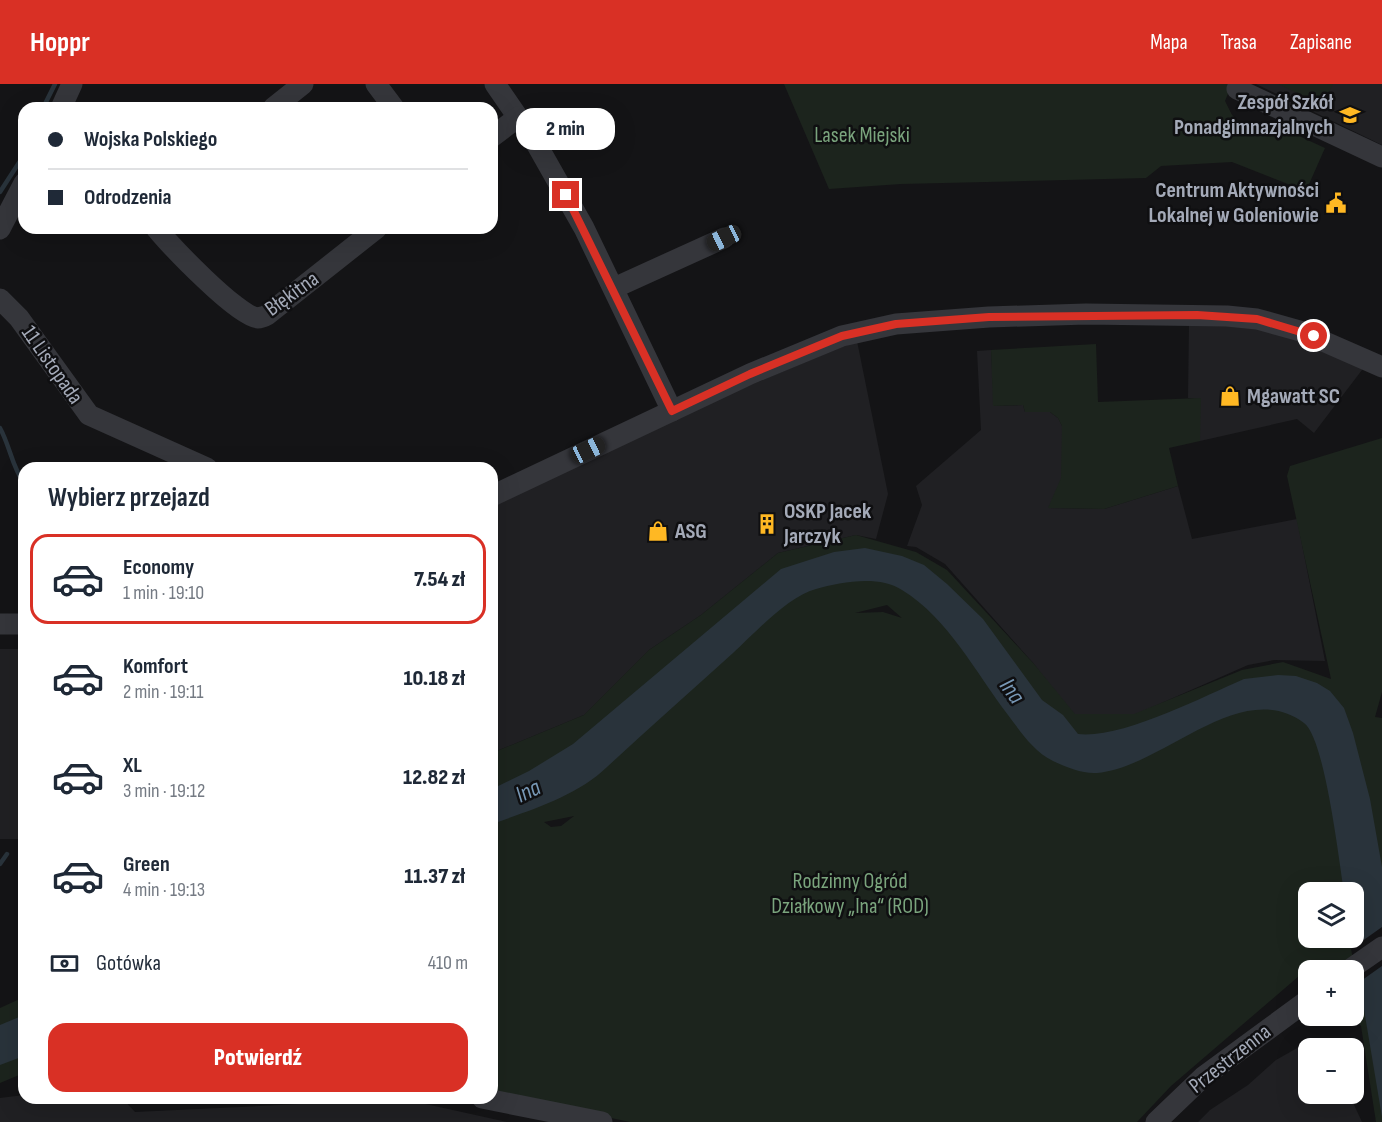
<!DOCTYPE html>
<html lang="pl">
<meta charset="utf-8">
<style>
:root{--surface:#fff;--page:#f2f2f3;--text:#1f2937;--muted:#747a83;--line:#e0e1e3;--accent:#d93025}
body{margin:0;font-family:"Sofia Sans Condensed",sans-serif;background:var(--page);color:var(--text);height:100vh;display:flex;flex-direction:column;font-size:22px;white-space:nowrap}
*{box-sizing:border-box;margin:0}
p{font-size:20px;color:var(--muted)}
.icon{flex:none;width:33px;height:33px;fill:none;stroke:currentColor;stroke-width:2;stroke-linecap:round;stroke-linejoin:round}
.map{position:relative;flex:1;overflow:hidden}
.side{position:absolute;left:18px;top:378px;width:480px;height:642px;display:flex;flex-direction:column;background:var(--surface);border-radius:18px;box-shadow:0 6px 24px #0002}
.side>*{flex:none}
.guide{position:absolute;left:18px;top:18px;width:480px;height:132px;border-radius:18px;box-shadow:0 6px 24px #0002;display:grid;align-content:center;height:132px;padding:0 30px;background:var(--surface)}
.tools{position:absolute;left:1298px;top:798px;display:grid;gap:12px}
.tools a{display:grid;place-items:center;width:66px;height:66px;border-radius:12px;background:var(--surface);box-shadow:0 6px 24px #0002;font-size:30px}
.end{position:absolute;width:27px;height:27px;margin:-14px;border:8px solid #d93025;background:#fff;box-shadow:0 0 0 3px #fff}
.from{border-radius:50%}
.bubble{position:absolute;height:42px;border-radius:18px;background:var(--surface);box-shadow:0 6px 24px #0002;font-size:20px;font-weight:800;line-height:42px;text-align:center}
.car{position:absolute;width:18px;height:36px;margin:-18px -9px;border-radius:8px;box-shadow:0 0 4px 2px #0007;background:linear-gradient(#222 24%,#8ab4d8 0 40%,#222 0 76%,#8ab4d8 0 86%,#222 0)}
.guide b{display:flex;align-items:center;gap:21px;height:57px;font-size:22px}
.guide b+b{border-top:2px solid var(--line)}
.guide i{width:15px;height:15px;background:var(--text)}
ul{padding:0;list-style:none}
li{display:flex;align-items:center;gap:18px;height:90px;margin:0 12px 9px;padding:0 18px;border:3px solid transparent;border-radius:18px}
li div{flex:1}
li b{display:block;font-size:22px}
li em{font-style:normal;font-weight:800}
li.selected{border-color:var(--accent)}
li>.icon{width:54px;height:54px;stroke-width:1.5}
h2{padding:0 30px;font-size:27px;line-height:72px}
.pay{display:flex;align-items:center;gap:15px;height:66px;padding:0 30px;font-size:22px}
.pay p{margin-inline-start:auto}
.action{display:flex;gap:12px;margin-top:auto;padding:12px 30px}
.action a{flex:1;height:69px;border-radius:18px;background:var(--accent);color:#fff;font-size:24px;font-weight:800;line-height:69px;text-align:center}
header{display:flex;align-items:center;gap:36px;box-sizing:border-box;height:84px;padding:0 30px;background:var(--accent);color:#fff}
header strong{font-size:28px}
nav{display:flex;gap:33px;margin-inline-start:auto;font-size:21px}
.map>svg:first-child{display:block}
.built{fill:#202023}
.green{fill:#1c241d;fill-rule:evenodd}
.water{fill:#29333b}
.pier{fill:#141416}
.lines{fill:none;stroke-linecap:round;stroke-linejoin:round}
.stream{stroke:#29333b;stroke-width:4.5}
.minor{stroke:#35363b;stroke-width:21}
.route{stroke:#d93025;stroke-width:8}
.labels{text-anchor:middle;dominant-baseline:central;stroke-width:5;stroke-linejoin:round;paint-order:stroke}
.poi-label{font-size:22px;font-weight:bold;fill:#a4aab8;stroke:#0f0f11;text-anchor:start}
.park-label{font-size:22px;fill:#7aa47d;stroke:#0f0f11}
.street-label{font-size:22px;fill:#a4aab8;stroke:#0f0f11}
.water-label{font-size:24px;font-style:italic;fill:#7898b6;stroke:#0f0f11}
</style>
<header>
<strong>Hoppr</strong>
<nav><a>Mapa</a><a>Trasa</a><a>Zapisane</a></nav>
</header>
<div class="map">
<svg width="1382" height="1038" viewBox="0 0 1382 1038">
<rect width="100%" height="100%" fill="#141416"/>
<g class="built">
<polygon points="1256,0 1382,0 1382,61"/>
<polygon points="1189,239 1259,244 1289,251 1365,282 1314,349 1297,335 1200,357 1200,315 1188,314"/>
<polygon points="857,257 888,410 876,455 856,451 778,469 701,531 649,566 584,631 492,669 492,421 719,314"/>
<polygon points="991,266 994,322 1023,321 1025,328 1050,328 1058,334 1062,342 1062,394 1049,424 1104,425 1178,402 1192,455 1297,435 1325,577 1274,576 1248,581 1132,632 1103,638 1071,629 1034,580 945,480 916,463 907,462 922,421 916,402 981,346 977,267"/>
<rect x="0" y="565" width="24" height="190"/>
<polygon points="1306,959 1329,964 1308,964 1308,1010 1349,1010 1362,1038 1198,1038 1210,1026 1248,1001 1276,976"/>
<polygon points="24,1011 24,1014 122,1014 135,1028 403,1015 507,1038 0,1038 0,1014"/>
</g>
<g class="green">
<polygon points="784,0 1232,0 1225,17 1232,31 1254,51 1264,47 1266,37 1325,64 1306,107 1232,78 1161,82 1146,94 901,100 829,105"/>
<polygon points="1278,0 1333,0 1323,21"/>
<polygon points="1096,260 1098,318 1201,314 1200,357 1169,364 1178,402 1104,425 1048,424 1061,394 1062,342 1058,334 1050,328 1025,328 1023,321 993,322 991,266"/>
<path d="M1382,354V608L1375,633L1382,634V1038H1376L1361,942L1353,932V886H1318L1313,880L1171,1002L1137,1038H630L492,1009V669L584,631L649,566L701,531L778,469L856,451L916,468L947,486L1034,580L1075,630H1134L1242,586L1283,578L1331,595L1287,392L1290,382ZM887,521L902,534L883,528L855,529ZM574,732L561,742L551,743L544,738ZM1308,808H1353V854H1308Z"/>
<polygon points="24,913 24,989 0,999 0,924"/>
</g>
<g class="water">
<path d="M865,464L902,472L924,481L947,500L983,535L1042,616L1063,631L1078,650C1122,655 1202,613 1244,595L1278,591L1296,592L1317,599L1330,607L1344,624L1353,649L1370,715L1382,783V1033L1352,854L1353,808H1344C1339,778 1325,654 1304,639C1240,592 1164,683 1097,689C1082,690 1066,683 1053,677C1033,667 1021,648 1008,631C976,589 948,534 902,506C879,491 841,498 816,505C787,513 755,549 733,569C691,607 648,645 607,683C577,712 531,726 492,740V705L529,687L573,660L781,485L834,468Z"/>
<polygon points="24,931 24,972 0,981 0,941"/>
</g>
<polygon class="pier" points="1382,843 1382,882 1358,899 1351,865"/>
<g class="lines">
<g class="stream">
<polyline points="43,24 55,0"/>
<polyline points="0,108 24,71"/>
<path d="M0,344C10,362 12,383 24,399"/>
<polyline points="0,780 7,770"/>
</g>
<g class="minor">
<polyline points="376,0 394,24"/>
<polyline points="495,0 537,61 584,144 672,327"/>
<polyline points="1237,5 1382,73"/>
<polyline points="61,24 72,0"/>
<polyline points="273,24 303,0"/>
<polyline points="492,53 518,33"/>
<path d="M156,144C170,161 238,233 258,234C259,234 266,232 267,231L377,144"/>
<polyline points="0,145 24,99"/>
<polyline points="614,204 724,154"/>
<polyline points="0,215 19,234 89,331 207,384"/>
<polyline points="492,412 750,290 842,252 896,240 989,233 1086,230 1227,232 1257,235 1300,247 1382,283"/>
<polyline points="0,540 24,540"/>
<polyline points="1349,886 1382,863"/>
<polyline points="482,1014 602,1038"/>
<polyline points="1156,1038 1203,993 1308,916"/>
</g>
</g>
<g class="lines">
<polyline class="route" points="566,111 672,327 750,290 842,252 896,240 989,233 1197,231 1257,235 1314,252"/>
</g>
<defs>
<g id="school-bare" transform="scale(1.62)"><path d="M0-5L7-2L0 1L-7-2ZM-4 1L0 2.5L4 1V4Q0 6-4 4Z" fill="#ffb823" stroke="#0f0f11" stroke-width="2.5" paint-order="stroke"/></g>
<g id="civic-bare" transform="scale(1.62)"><path d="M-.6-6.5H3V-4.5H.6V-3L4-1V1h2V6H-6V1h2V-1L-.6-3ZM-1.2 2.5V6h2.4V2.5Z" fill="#ffb823" stroke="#0f0f11" stroke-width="2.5" paint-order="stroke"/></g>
<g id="shop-bare" transform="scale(1.62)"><path d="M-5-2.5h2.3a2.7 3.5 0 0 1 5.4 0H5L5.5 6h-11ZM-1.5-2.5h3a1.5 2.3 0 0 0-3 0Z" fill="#ffb823" stroke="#0f0f11" stroke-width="2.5" paint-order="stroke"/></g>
<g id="building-bare" transform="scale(1.62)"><path d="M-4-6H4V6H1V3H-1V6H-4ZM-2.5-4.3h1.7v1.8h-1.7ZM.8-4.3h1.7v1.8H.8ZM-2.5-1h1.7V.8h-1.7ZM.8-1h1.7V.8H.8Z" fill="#ffb823" stroke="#0f0f11" stroke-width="2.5" paint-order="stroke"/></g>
</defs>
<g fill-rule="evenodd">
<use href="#school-bare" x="1350" y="31"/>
<use href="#civic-bare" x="1336" y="119"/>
<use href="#shop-bare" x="1230" y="312"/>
<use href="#building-bare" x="767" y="440"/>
<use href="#shop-bare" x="658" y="447"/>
</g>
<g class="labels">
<g class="poi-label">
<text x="1333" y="18" text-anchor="end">Zespół Szkół<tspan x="1333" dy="25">Ponadgimnazjalnych</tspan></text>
<text x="1319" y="106" text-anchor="end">Centrum Aktywności<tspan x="1319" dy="25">Lokalnej w Goleniowie</tspan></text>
<text x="1247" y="312">Mgawatt SC</text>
<text x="784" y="427">OSKP Jacek<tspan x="784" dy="25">Jarczyk</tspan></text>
<text x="675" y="447">ASG</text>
</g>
<g class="park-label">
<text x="862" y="51">Lasek Miejski</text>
<text x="850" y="797">Rodzinny Ogród<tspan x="850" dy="25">Działkowy „Ina“ (ROD)</tspan></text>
</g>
<g class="street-label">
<text transform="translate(292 210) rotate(-36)">Błękitna</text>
<text transform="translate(52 281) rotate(55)">11 Listopada</text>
<text transform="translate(1230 975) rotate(-38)">Przestrzenna</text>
</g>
<g class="water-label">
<text transform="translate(1012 607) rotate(54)">Ina</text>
<text transform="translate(528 707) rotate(-26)">Ina</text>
</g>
</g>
</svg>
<div class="tools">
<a><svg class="icon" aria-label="layers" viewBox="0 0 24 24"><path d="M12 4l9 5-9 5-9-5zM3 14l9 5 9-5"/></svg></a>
<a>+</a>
<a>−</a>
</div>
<i class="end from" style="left:1314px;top:252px"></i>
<i class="end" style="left:566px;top:111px"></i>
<div class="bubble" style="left:516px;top:24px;width:99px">2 min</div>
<i class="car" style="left:724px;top:154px;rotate:245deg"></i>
<i class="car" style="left:588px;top:366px;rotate:65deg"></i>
<div class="guide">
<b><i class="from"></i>Wojska Polskiego</b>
<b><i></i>Odrodzenia</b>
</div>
<section class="side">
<h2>Wybierz przejazd</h2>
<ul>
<li class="selected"><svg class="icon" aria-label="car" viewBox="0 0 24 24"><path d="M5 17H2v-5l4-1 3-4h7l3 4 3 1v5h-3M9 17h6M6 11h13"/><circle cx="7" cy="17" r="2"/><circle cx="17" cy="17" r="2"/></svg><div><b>Economy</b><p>1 min · 19:10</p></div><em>7.54 zł</em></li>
<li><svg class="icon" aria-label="car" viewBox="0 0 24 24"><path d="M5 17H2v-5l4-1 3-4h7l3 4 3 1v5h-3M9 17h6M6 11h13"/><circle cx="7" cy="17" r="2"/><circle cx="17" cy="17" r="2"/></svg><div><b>Komfort</b><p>2 min · 19:11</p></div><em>10.18 zł</em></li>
<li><svg class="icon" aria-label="car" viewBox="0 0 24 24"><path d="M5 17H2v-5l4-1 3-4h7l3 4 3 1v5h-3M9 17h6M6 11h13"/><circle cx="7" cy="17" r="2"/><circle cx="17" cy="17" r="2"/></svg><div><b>XL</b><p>3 min · 19:12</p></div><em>12.82 zł</em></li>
<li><svg class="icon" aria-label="car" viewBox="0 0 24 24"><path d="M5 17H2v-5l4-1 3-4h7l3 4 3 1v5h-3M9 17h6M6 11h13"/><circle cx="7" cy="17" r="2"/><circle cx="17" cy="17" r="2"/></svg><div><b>Green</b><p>4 min · 19:13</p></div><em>11.37 zł</em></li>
</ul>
<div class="pay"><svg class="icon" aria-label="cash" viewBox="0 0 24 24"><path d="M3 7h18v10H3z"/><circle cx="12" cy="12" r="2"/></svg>Gotówka<p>410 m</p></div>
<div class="action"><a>Potwierdź</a></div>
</section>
</div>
